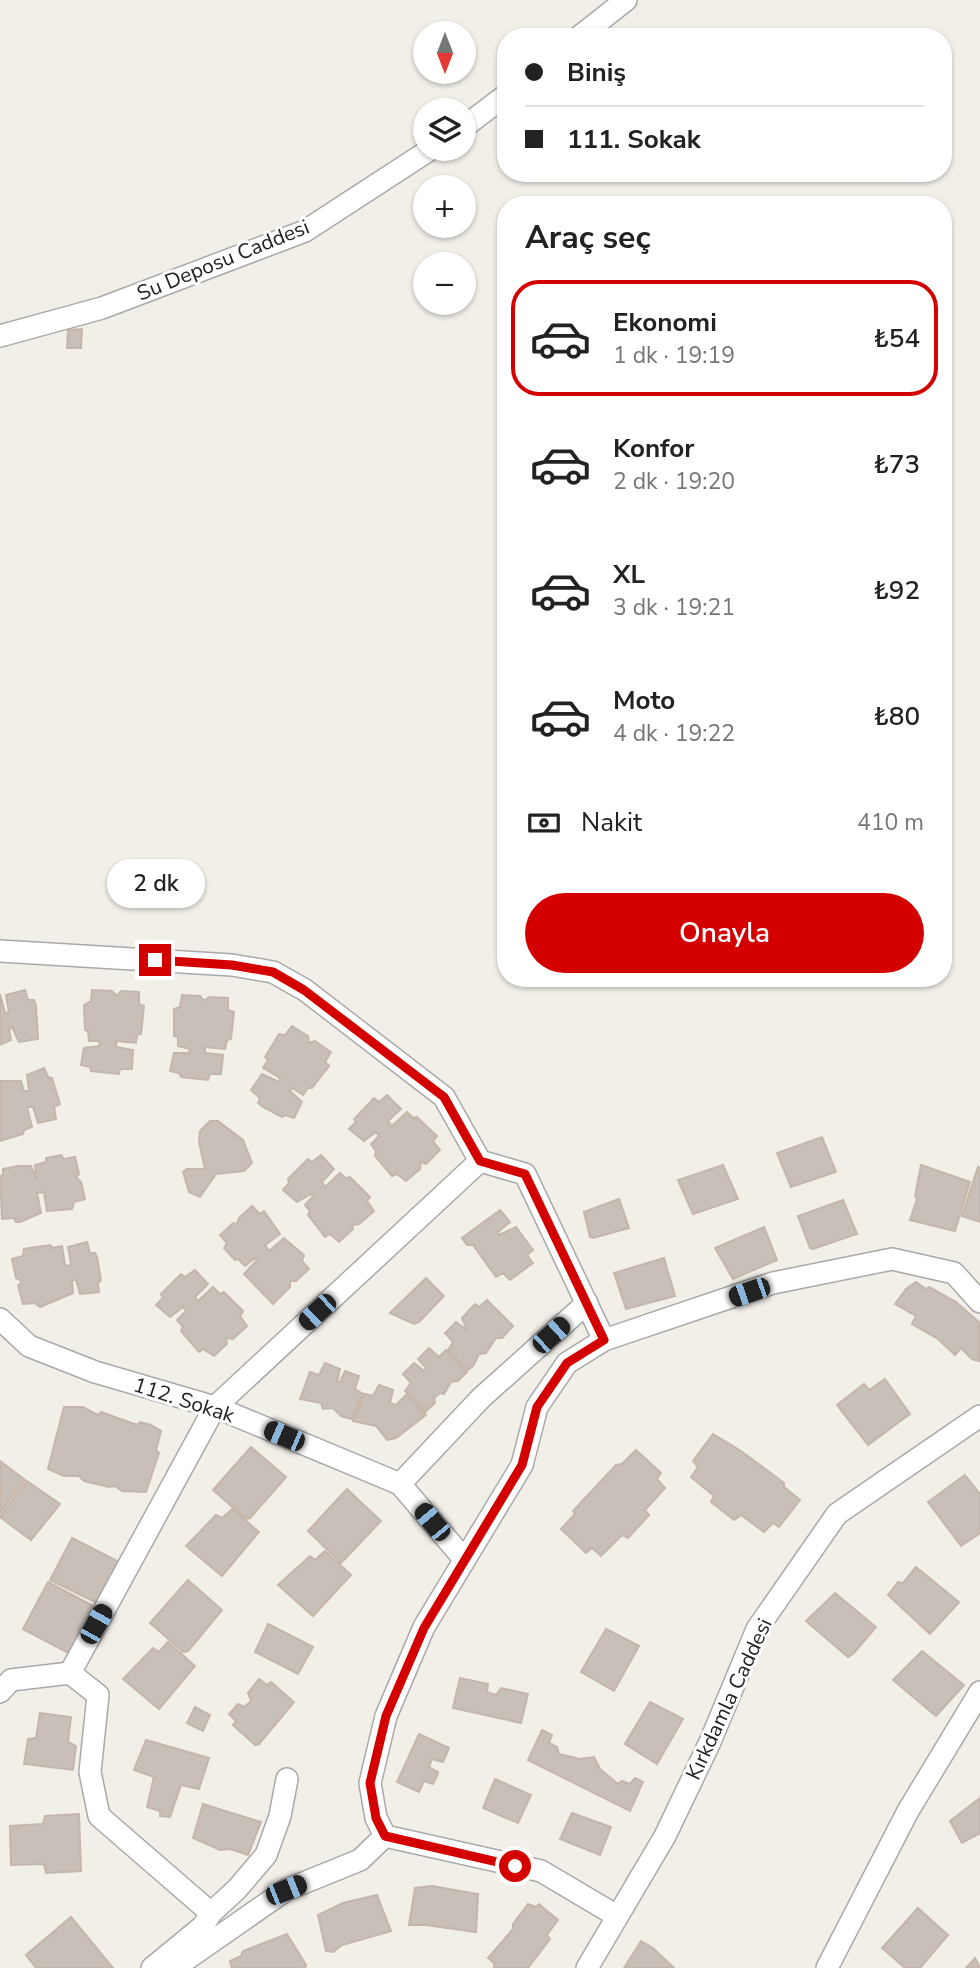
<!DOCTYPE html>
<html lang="tr">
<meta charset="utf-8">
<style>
:root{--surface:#fff;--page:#f6f6f6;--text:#222;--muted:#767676;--line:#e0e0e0;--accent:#d40000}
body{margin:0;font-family:"Nunito Sans",sans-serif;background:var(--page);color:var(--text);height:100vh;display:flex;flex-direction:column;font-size:26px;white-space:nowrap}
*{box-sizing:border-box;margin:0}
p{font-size:23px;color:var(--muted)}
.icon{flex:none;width:38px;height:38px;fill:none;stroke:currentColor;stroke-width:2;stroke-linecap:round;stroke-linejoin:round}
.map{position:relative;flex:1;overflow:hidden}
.details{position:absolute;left:497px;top:196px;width:455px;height:791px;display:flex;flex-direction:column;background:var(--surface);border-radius:28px;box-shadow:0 2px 5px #0004}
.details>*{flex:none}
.guide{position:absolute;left:497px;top:28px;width:455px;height:154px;border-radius:28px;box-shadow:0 2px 5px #0004;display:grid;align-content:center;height:154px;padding:0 28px;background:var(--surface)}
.needle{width:46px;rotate:180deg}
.tools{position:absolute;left:413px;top:21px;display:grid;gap:14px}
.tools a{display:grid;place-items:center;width:63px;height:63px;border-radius:50%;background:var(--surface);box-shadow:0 2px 5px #0004;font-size:35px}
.end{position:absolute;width:32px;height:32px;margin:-16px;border:9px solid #d40000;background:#fff;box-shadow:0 0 0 4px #fff}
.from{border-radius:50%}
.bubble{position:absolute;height:49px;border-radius:24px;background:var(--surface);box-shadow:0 2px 5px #0004;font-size:23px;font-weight:600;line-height:49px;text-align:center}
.car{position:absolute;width:21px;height:42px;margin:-21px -10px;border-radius:9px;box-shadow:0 0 5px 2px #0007;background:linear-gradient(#222 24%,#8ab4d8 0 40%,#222 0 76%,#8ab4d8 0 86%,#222 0)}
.guide b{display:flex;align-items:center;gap:24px;height:66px;font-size:26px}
.guide b+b{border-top:2px solid var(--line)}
.guide i{width:18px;height:18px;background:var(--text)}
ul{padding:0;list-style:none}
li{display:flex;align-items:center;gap:21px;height:116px;margin:0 14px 10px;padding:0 14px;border:4px solid transparent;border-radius:28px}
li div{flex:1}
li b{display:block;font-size:26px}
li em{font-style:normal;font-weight:600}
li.on{border-color:var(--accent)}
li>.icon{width:63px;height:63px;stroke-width:1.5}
h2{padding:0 28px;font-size:32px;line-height:84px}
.pay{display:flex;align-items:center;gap:18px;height:77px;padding:0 28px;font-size:26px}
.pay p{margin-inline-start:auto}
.cta{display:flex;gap:14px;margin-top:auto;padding:14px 28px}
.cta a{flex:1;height:80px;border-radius:42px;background:var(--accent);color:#fff;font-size:28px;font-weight:600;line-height:80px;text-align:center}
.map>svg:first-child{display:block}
.building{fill:#c7bfb8;stroke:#c4b6ab;stroke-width:2}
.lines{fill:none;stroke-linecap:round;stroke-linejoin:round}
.minor-casing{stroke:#a9a9a9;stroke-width:24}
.minor{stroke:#fff;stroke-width:21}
.route{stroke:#d40000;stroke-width:9}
.labels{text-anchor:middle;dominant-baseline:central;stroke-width:6;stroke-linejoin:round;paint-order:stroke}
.street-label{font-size:21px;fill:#222;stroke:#fff}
</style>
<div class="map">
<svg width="980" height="1968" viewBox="0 0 980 1968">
<rect width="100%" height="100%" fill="#f2efe9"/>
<g class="building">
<polygon points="82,329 81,348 67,348 68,330"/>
<polygon points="25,990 28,1000 34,1000 36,1006 38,1039 19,1042 12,1027 9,1029 11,1040 0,1045 0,994 5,1013 9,1012 6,995"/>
<polygon points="92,990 112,991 117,996 121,991 139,992 139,1004 144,1006 141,1034 137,1035 136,1043 116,1041 116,1047 133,1050 132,1069 120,1069 119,1074 91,1071 90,1067 81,1065 84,1048 100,1046 99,1041 89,1041 88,1031 85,1030 84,1005 91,1001"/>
<polygon points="182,995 200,996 204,1001 209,997 228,998 228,1010 234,1012 231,1039 227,1040 225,1049 205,1047 205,1053 223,1055 221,1074 210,1074 208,1080 181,1077 179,1073 170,1071 174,1053 189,1053 190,1049 178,1046 178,1037 174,1036 174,1009 180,1007"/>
<polygon points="292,1026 308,1036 309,1043 315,1041 331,1052 325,1062 329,1066 312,1088 308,1088 303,1095 292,1088 290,1091 302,1102 294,1118 285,1115 282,1117 263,1107 258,1103 260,1098 251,1090 262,1074 279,1082 280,1078 263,1068 268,1060 265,1057 279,1034 285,1035"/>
<polygon points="44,1068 48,1077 52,1078 60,1104 54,1107 56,1119 38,1123 33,1107 27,1107 32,1127 24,1130 23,1134 0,1141 0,1081 21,1081 24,1091 29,1091 27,1075"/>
<polygon points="387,1095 401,1109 388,1121 392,1126 407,1112 413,1118 417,1117 437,1136 433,1141 440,1150 426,1164 421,1162 420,1169 406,1181 397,1174 392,1176 375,1156 376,1151 371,1144 379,1136 376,1132 364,1141 349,1129 356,1122 354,1119 374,1098 379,1102"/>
<polygon points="210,1121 218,1121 243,1140 252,1163 244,1171 216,1174 200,1197 189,1192 183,1172 187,1169 205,1169 199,1142 200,1131"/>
<polygon points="822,1137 836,1172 791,1187 777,1153"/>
<polygon points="61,1155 64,1159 75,1157 79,1174 76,1177 81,1182 85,1199 74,1202 72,1209 47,1211 44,1192 37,1193 41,1213 20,1222 16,1222 14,1218 2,1219 0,1176 3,1175 3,1169 18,1166 31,1166 36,1179 35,1165 46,1162 46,1158"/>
<polygon points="321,1155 334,1169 322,1182 325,1187 340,1173 346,1178 350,1177 370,1197 367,1201 374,1211 359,1224 352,1225 353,1229 339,1242 330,1234 325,1237 308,1215 310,1211 305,1205 313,1196 311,1194 297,1202 283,1190 289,1183 288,1179 308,1159 312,1162"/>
<polygon points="723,1165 738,1199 693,1214 678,1180"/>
<polygon points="921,1165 970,1182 955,1231 910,1220 917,1199 915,1196"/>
<polygon points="978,1167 980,1168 980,1222 962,1216"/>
<polygon points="619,1199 629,1228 593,1238 590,1237 584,1212"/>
<polygon points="843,1200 857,1234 813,1249 810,1248 798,1216"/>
<polygon points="252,1206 260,1214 264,1211 280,1234 265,1245 269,1251 284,1238 304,1255 302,1261 309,1269 296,1281 290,1281 290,1287 273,1304 244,1274 257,1260 255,1258 245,1266 238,1259 235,1260 224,1248 227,1243 220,1235 233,1223 237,1224 239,1218"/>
<polygon points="500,1210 510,1222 498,1232 499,1235 516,1227 533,1250 527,1255 533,1263 510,1280 503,1273 496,1277 473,1245 467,1245 462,1238"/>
<polygon points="764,1227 777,1260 733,1279 715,1248"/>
<polygon points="87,1242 90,1253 95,1253 97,1257 101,1280 98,1283 99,1292 80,1294 76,1280 72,1280 73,1293 40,1307 35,1303 23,1304 18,1286 22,1281 16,1278 12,1259 23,1256 24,1249 50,1245 53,1248 62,1246 65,1265 68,1266 71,1264 68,1247"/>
<polygon points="664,1258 675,1296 626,1309 614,1273"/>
<polygon points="195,1270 208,1284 195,1297 198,1301 213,1287 220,1294 224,1292 243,1311 240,1316 247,1326 233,1339 226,1338 227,1344 214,1356 203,1349 199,1352 181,1331 183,1327 177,1320 186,1311 183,1307 170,1317 156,1305 163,1298 161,1294 181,1274 185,1277"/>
<polygon points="426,1278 444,1296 419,1322 414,1324 390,1313"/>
<polygon points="916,1282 926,1289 929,1287 956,1302 980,1323 979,1361 972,1359 961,1348 955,1355 938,1339 912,1324 916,1316 895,1304 906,1289"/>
<polygon points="487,1300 513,1326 502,1338 496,1338 486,1353 479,1354 473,1366 468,1370 448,1350 453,1342 445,1333 456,1322 467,1330 462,1318 475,1304 479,1307"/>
<polygon points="429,1348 439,1357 446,1350 467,1372 458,1381 451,1382 444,1394 440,1393 434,1398 435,1403 425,1412 405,1391 411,1383 403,1374 414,1363 424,1371 426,1368 418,1359"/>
<polygon points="325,1363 340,1369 337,1382 340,1382 345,1371 359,1376 355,1389 363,1394 352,1419 341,1416 333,1408 323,1409 321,1403 300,1399 310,1372 319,1375"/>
<polygon points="885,1379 910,1414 868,1445 837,1405 864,1384 869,1390"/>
<polygon points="379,1385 393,1390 390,1403 396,1405 406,1395 426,1415 396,1438 387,1440 376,1426 353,1421 365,1394 373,1396"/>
<polygon points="64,1407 83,1407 98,1415 101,1412 137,1425 140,1422 151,1425 161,1431 156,1450 159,1453 146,1492 122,1491 115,1486 109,1487 84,1481 79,1476 64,1476 48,1469"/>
<polygon points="713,1434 741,1451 784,1483 784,1487 800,1500 779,1527 773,1523 764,1532 741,1515 734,1520 711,1502 714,1496 691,1477 698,1467 693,1461"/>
<polygon points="251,1447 286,1477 250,1518 246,1519 213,1490"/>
<polygon points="636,1450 661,1473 657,1479 665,1488 645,1510 649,1515 628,1538 622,1535 601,1556 592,1548 586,1553 561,1529 575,1514 573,1511 616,1465 622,1464"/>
<polygon points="0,1461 25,1480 0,1513"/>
<polygon points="965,1475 980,1494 980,1533 961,1546 928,1502"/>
<polygon points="27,1481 60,1504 31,1540 0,1517"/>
<polygon points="347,1489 381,1521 341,1563 308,1531"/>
<polygon points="232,1509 259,1532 222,1576 186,1546 216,1515 222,1518"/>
<polygon points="72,1538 121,1563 99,1604 50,1580"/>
<polygon points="325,1551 351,1575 313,1616 278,1585 310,1556 315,1560"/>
<polygon points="916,1567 959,1602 930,1634 888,1595 898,1582 903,1583"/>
<polygon points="188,1580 222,1610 188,1651 183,1652 150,1623"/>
<polygon points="48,1582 97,1608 72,1655 23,1629"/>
<polygon points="835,1593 876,1627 853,1654 848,1657 806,1621"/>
<polygon points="268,1624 313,1647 298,1674 255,1652"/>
<polygon points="606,1629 639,1646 614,1691 581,1672"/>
<polygon points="168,1642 195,1666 159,1709 123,1679 153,1648 159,1652"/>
<polygon points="922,1651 964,1685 936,1716 893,1680"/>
<polygon points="460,1678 488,1684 487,1692 496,1695 501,1688 528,1694 521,1723 453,1708"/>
<polygon points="259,1679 267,1685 271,1682 294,1702 259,1744 255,1745 233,1725 236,1721 229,1714 238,1704 244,1707 251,1701 248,1693"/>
<polygon points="650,1702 683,1719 657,1764 625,1744"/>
<polygon points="195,1707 210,1715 203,1731 187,1723"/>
<polygon points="40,1713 71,1717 68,1742 76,1746 73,1770 24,1764 28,1739 36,1738"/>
<polygon points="542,1730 552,1735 549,1743 557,1747 559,1754 580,1759 594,1757 600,1769 618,1784 622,1781 630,1784 635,1778 643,1782 630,1811 528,1760"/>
<polygon points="419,1734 449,1748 443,1762 432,1759 429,1767 438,1772 437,1776 433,1784 424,1781 419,1792 397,1782"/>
<polygon points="146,1740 209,1758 199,1789 181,1785 170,1817 160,1816 160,1811 147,1807 154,1777 134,1770"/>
<polygon points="495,1779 531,1795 518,1823 483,1808"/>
<polygon points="980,1798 980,1833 962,1843 950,1821"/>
<polygon points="203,1804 261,1822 248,1855 230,1849 220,1850 193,1838"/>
<polygon points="572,1813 611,1827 600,1855 560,1839"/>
<polygon points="79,1814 81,1871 46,1873 44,1864 11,1865 10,1826 43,1824 45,1816"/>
<polygon points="432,1886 478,1894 476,1932 426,1925 409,1925 415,1888"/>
<polygon points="377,1895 391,1931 342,1945 333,1952 326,1951 318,1915 343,1903"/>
<polygon points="528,1904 536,1907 539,1904 558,1920 547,1935 550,1939 528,1968 494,1968 494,1963 488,1958 513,1929 513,1924"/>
<polygon points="918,1908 948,1935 920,1968 905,1968 882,1948"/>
<polygon points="71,1917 113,1968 36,1968 26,1955"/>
<polygon points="287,1934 306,1965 305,1968 232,1968 230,1961 241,1956 243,1951"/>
<polygon points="641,1941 653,1948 674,1968 624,1968"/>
<polygon points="975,1958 980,1968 966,1968"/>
</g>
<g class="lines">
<g class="minor-casing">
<g id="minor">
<polyline points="579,37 626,0"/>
<polyline points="464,127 506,95"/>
<polyline points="0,336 102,308 305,231 431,149"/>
<polyline points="0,951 232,965 273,972 305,990 444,1097 480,1161 525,1174 604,1340"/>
<polyline points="0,1319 29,1346 95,1372 215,1407 400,1484 464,1559"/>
<polyline points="400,1484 481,1398 587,1303"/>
<polyline points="70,1673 215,1407 480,1161"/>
<polyline points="0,1692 11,1680 70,1673 98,1695 90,1772 99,1816 211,1913"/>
<polyline points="385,1836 376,1818 370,1783 386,1716 424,1627 522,1465 537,1407 567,1363 604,1340 773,1283 892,1259 954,1273 980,1302"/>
<polyline points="385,1836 541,1871 617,1916"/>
<polyline points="152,1968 203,1926 211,1913 237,1889 266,1855 280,1816 287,1779"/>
<polyline points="174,1968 286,1890 360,1860 385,1836"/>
<polyline points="587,1968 665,1836 710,1742 757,1629 837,1514 980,1416"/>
<polyline points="827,1968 908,1811 980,1692"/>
</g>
</g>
<use href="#minor" class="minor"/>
</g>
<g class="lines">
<polyline class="route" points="155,960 232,965 273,972 304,990 444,1097 480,1161 525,1174 604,1340 567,1363 537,1407 522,1465 424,1628 386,1716 370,1783 376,1818 385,1836 515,1866"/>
</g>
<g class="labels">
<g class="street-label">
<text transform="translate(223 260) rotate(-22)">Su Deposu Caddesi</text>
<text transform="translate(184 1400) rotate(18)">112. Sokak</text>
<text transform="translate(729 1699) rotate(-65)">Kırkdamla Caddesi</text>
</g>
</g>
</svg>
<div class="tools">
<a><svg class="needle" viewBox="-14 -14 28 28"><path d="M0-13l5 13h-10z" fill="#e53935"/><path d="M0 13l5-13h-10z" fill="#767676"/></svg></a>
<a><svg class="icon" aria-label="layers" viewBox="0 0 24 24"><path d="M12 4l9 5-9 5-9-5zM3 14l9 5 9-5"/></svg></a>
<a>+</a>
<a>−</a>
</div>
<i class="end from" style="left:515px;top:1866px"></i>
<i class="end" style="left:155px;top:960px"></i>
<div class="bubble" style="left:107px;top:859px;width:98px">2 dk</div>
<i class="car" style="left:749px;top:1292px;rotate:251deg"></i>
<i class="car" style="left:317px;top:1312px;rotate:227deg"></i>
<i class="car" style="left:551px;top:1335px;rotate:48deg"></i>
<i class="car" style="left:284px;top:1436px;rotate:293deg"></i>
<i class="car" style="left:432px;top:1522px;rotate:320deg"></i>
<i class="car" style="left:96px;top:1624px;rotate:29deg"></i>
<i class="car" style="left:286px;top:1890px;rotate:68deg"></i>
<div class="guide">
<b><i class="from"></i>Biniş</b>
<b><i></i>111. Sokak</b>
</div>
<section class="details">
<h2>Araç seç</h2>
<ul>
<li class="on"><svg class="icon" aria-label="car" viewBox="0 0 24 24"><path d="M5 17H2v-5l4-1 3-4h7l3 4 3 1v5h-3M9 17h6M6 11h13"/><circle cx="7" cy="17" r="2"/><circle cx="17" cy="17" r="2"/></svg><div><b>Ekonomi</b><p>1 dk · 19:19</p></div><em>₺54</em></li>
<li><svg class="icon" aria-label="car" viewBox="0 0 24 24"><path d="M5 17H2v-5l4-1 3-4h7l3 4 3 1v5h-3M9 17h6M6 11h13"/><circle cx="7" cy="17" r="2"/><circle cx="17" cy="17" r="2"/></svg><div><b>Konfor</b><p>2 dk · 19:20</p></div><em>₺73</em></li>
<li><svg class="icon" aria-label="car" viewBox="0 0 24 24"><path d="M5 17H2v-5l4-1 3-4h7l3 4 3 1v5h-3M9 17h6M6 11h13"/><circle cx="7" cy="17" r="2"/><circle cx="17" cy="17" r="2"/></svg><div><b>XL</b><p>3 dk · 19:21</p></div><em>₺92</em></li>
<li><svg class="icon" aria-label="car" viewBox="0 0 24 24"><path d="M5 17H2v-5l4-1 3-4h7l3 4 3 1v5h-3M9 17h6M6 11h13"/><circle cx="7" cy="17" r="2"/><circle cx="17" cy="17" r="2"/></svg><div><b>Moto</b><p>4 dk · 19:22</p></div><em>₺80</em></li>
</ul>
<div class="pay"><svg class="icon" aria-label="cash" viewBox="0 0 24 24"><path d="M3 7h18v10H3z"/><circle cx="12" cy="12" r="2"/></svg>Nakit<p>410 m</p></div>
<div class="cta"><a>Onayla</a></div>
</section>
</div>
